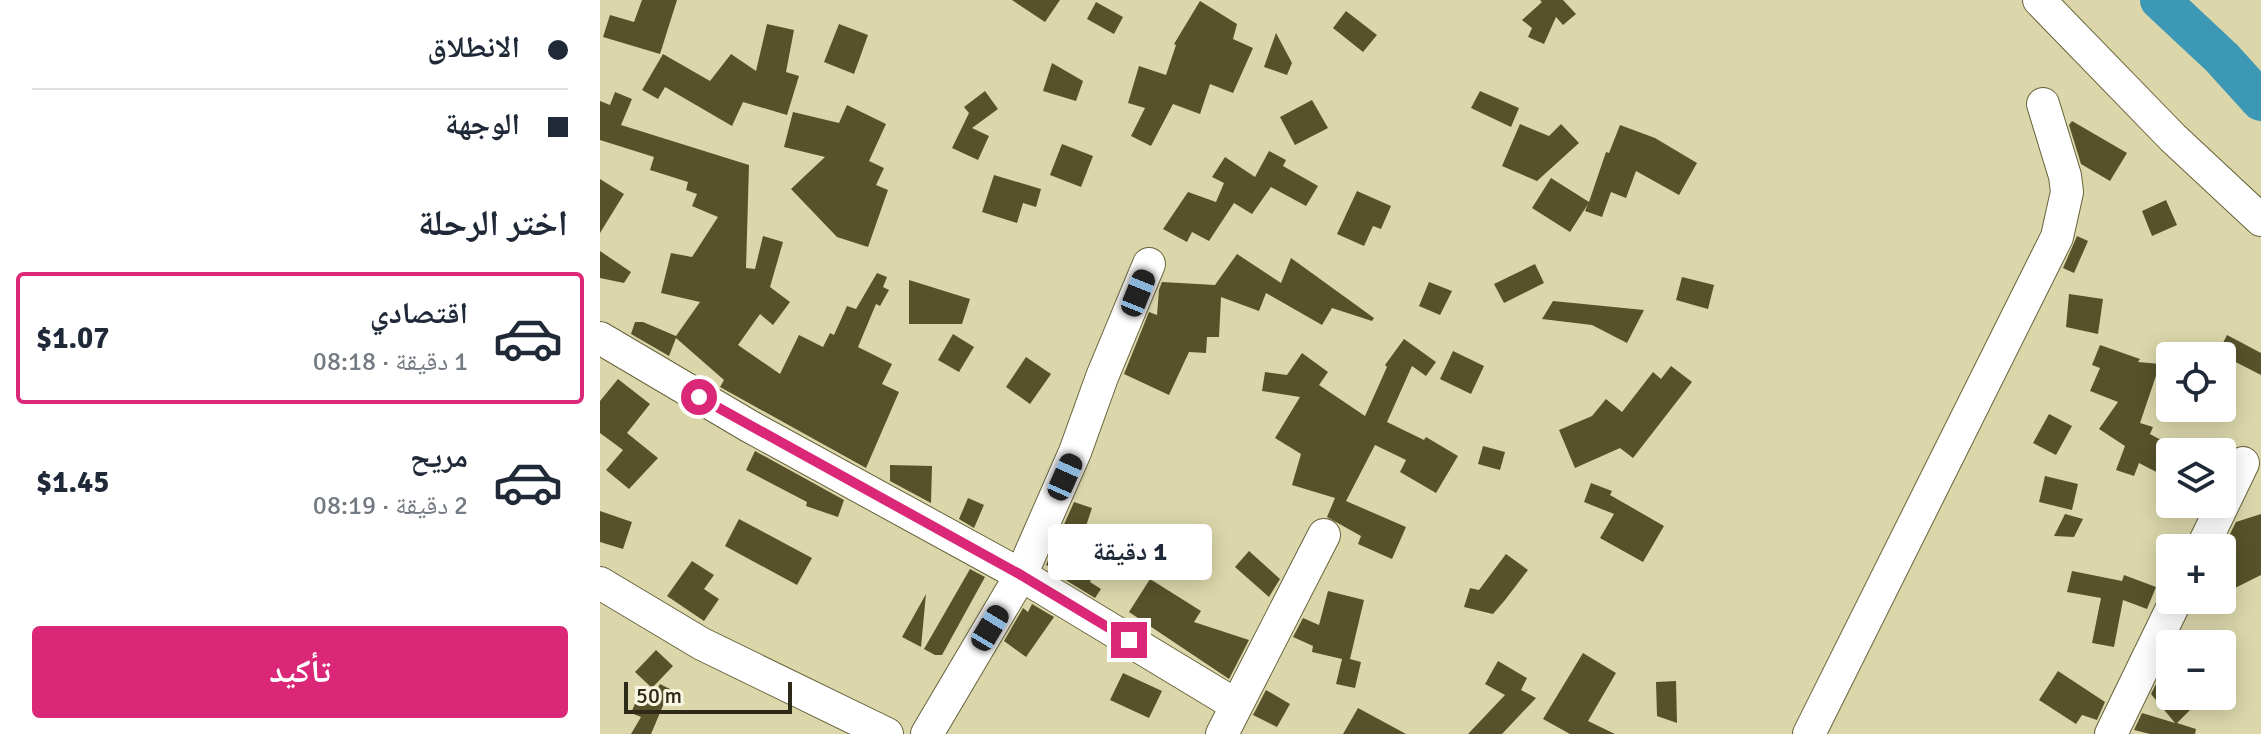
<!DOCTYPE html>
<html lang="ar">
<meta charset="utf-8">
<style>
:root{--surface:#fff;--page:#f2f2f3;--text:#1f2937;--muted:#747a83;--line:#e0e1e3;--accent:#db2777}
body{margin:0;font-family:Signika,"Noto Naskh Arabic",sans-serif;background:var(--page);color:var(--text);direction:rtl;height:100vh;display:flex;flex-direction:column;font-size:30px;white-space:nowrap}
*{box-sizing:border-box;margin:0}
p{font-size:26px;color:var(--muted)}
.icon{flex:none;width:44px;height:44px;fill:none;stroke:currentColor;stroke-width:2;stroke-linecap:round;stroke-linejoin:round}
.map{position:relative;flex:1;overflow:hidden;direction:ltr}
.drawer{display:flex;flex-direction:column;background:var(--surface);width:600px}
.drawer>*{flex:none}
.top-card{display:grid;align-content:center;height:176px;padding:0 32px;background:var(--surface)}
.controls{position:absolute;left:1556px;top:342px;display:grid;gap:16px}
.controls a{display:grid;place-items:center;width:80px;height:80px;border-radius:8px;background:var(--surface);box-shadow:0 4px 20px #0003;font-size:40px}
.scale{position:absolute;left:24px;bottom:20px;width:168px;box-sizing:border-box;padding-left:8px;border:4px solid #2d2a19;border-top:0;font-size:22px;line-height:28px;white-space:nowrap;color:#2d2a19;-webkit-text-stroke:6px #f9f7e1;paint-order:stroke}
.end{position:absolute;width:36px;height:36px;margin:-18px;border:10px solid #db2777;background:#fff;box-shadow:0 0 0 4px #fff}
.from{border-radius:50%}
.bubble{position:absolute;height:56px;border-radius:8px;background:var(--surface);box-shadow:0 4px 20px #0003;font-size:26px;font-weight:800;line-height:56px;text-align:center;direction:rtl}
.car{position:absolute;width:24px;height:48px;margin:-24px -12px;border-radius:10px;box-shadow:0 0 6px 2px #0007;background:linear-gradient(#222 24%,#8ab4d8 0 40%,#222 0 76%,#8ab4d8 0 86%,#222 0)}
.top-card b{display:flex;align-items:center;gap:28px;height:76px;font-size:30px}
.top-card b+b{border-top:2px solid var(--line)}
.top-card i{width:20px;height:20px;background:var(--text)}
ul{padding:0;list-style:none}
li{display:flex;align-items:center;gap:24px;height:132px;margin:0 16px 12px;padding:0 16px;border:4px solid transparent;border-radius:8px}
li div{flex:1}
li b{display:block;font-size:30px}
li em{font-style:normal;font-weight:800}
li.on{border-color:var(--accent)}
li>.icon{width:72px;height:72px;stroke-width:1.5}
h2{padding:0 32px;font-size:36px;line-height:96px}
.cta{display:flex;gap:16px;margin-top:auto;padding:16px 32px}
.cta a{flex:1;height:92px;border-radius:8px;background:var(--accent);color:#fff;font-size:32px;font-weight:800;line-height:92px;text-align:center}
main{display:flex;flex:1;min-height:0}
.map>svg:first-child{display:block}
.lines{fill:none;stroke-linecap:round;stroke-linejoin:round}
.river{stroke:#3c98b4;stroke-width:40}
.building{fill:#57522a}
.minor-casing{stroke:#67623a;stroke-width:34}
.minor{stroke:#fff;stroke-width:32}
.route{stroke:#db2777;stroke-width:10}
</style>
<main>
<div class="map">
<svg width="1661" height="734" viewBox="0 0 1661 734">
<rect width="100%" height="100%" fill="#dcd7ab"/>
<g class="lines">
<polyline class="river" points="1560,0 1622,58 1661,101"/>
</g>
<g class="building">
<polygon points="42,0 77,0 60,54 3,37 10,15 34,22"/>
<polygon points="412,0 460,0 445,22"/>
<polygon points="940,0 963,0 976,14 963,25 956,17 944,44 928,37 932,28 922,20 942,2"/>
<polygon points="600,1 637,24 633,39 653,48 633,93 610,84 600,114 573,104 551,146 531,136 545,108 528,103 539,66 566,75 576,45 574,44"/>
<polygon points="496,2 523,17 514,34 487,19"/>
<polygon points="746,11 777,35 763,52 733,28"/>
<polygon points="167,24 194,30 186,72 199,76 187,115 143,102 132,126 65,87 58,99 42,90 63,54 110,81 131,54 156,71"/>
<polygon points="239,24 268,35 254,74 224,62"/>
<polygon points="676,33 692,63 687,75 664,67"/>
<polygon points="452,63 483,81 476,101 443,91"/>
<polygon points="385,91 398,109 372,128 389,136 378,160 352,148 369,113 364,107"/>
<polygon points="880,91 919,108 911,127 871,108"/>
<polygon points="15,92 32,99 21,125 149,165 146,268 155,269 163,236 183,242 170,287 190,302 173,325 160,314 138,345 180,374 199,335 223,347 230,333 234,335 247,306 256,309 277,273 287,277 283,287 289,290 280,306 276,304 258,347 292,364 282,384 299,392 266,468 120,387 124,380 76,338 69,356 31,334 35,322 43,322 76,336 100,302 61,293 71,253 92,257 118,217 92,206 97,194 86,190 88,182 50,170 54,157 0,140 0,101 10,105"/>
<polygon points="712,100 728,128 695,145 680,117"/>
<polygon points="247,105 286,124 269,161 284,168 276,185 288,190 268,247 237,237 191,189 225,157 184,147 193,112 239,123"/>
<polygon points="1472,121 1527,153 1510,181 1481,164 1469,125"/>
<polygon points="920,124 949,136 961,124 979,143 937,181 902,166"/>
<polygon points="1020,125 1055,138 1097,163 1079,195 1036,171 1026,198 1011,192 1002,217 985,211 988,204 970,232 932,208 951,178 989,202 1006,152 1009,153"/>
<polygon points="462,144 493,156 481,187 450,175"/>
<polygon points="669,151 686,160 683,166 718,186 706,206 671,187 652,214 634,203 609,241 592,232 587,242 563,229 588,192 616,202 624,183 612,177 625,157 655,177"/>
<polygon points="394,175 441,189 436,207 423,203 417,223 382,212"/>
<polygon points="0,179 24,194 0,233"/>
<polygon points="757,191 791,206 781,229 773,226 764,246 737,234"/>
<polygon points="1566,200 1577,225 1552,236 1542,211"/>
<polygon points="1477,236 1488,241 1474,273 1463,268"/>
<polygon points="0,251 31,272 24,283 0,278"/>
<polygon points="637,254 681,283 691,258 774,318 772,321 732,308 722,325 666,293 659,311 621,297 619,337 607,337 606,353 589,352 569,395 524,374 549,312 557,315 559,290 562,282 615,285"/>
<polygon points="935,264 944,283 904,303 894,284"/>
<polygon points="1082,277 1114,285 1108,309 1076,300"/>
<polygon points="309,280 370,299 362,324 309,324"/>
<polygon points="829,282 852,291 840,315 819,306"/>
<polygon points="1469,294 1503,299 1498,334 1466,327"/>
<polygon points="953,301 1044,310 1027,343 992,325 942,319"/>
<polygon points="353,334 374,347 359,372 338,360"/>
<polygon points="1627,335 1661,353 1661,375 1618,353"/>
<polygon points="804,339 836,362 826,376 812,366 787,422 824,440 826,437 858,456 836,493 800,472 806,460 775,445 746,501 806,527 792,559 758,544 761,536 727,517 735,498 692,485 701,454 675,438 700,397 662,391 665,372 687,375 702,353 728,372 719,385 765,416 787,367 785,365"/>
<polygon points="1500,345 1540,359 1538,362 1560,364 1540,423 1553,427 1550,434 1570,445 1570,479 1539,463 1534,476 1516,470 1525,446 1499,429 1518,402 1490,391 1500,368 1492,365"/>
<polygon points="853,351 884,366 871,394 840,379"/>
<polygon points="426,357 451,374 430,404 406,387"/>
<polygon points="1071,366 1092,382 1033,458 1020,448 975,468 959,430 992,416 1006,399 1022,412 1053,372 1061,379"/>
<polygon points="18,379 50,404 27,433 58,458 29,489 6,470 23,450 0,433 0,401"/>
<polygon points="1449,414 1472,426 1456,455 1433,443"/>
<polygon points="883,446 905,452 900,470 878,464"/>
<polygon points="155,451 244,500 238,517 206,506 207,502 146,470"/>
<polygon points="290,465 332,466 331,503 290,481"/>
<polygon points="1445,476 1478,484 1472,510 1439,502"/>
<polygon points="991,483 1012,491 1010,495 1064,526 1043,562 1000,538 1014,514 984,502"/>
<polygon points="368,498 384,505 374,528 359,519"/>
<polygon points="474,502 492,508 479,547 501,556 490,582 501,589 495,598 449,570 451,567 446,565"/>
<polygon points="0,511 32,522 23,549 0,542"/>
<polygon points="1465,514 1483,519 1474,537 1454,536"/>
<polygon points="1661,514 1661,575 1635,588 1622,560 1622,550 1636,522"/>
<polygon points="139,519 212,558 197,585 125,546"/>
<polygon points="649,551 680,579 669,597 635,567"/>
<polygon points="906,554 928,570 905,600 893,614 864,607 870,588 879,590"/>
<polygon points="92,561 114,575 104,589 119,599 104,621 67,596"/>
<polygon points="370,569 385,577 342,655 335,655 324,649"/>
<polygon points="1472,571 1522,581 1524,575 1556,587 1547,609 1523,600 1514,647 1492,643 1501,598 1467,592"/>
<polygon points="550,579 601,611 594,622 649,640 629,679 529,612"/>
<polygon points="728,591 764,600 750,659 761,662 755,688 736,684 742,659 712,652 713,646 693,637 703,618 719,625"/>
<polygon points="326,594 321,647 302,637"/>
<polygon points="432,604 454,617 426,657 404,641 423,608 428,612"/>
<polygon points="56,650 73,666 52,688 35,672"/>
<polygon points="983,653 1016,673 988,721 1015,734 970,734 943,719"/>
<polygon points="1570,656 1570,696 1577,696 1591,709 1577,723 1596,729 1595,734 1550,734 1534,730 1542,713 1575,723 1551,694"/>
<polygon points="898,661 927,678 921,690 936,698 902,734 868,734 905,695 885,684"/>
<polygon points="1458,671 1505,702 1497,720 1482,715 1476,724 1439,700"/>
<polygon points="523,673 562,691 549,718 510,700"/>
<polygon points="1076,681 1077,723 1057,716 1056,682"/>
<polygon points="60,684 70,689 51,734 31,734 41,717 31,713 40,692 53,697"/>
<polygon points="666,690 690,704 677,727 653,715"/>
<polygon points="758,708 806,734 743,734"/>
</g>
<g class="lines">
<g class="minor-casing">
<g id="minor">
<polyline points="1439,0 1573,138 1661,220"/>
<polyline points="0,338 149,426 421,575 636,705"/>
<polyline points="1602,548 1643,463"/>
<polyline points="0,583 102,644 287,734"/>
<polyline points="327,734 421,575 475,452 502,377 549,264"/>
<polyline points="622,734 724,535"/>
<polyline points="1209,734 1457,237 1467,192 1465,176 1443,104"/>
<polyline points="1511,734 1576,600"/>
</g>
</g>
<use href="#minor" class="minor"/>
</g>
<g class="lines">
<polyline class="route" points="99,397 421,575 529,640"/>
</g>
</svg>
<div class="controls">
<a><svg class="icon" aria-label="locate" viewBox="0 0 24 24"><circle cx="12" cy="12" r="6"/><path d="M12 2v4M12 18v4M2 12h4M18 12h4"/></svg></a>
<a><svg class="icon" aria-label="layers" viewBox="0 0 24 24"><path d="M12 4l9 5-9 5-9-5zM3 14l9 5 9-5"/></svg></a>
<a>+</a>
<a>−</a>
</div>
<div class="scale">50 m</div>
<i class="end from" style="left:99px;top:397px"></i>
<i class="end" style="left:529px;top:640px"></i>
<div class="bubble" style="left:448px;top:524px;width:164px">1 دقيقة</div>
<i class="car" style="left:538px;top:293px;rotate:22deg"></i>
<i class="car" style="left:465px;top:477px;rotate:24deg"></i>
<i class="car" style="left:390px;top:628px;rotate:31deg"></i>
</div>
<section class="drawer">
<div class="top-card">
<b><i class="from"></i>الانطلاق</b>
<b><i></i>الوجهة</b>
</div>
<h2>اختر الرحلة</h2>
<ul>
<li class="on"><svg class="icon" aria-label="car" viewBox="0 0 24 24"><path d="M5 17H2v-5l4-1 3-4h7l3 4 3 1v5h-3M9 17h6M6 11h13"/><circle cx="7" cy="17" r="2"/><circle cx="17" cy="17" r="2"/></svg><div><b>اقتصادي</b><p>1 دقيقة · 08:18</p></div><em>$1.07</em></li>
<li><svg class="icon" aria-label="car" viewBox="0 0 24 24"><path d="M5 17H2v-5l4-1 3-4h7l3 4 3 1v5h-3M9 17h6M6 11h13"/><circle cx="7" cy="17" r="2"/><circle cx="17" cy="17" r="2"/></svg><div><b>مريح</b><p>2 دقيقة · 08:19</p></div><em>$1.45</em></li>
</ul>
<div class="cta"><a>تأكيد</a></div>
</section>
</main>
